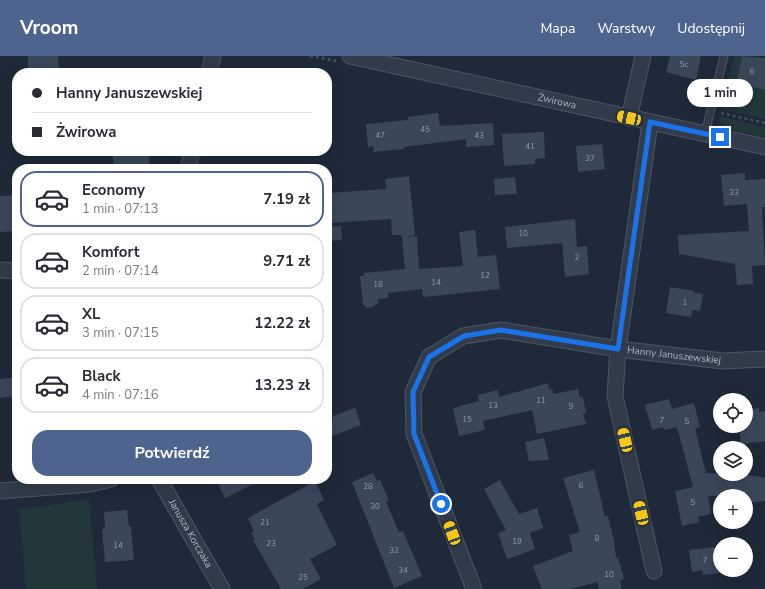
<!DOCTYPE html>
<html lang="pl">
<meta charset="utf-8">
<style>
:root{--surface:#fff;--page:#f2f2f3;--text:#2b2b33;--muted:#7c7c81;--line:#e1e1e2;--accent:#4e648f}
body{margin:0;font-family:"Nunito Sans",sans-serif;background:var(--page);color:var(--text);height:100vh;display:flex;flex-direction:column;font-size:15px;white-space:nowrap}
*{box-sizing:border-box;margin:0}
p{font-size:13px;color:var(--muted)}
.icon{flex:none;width:22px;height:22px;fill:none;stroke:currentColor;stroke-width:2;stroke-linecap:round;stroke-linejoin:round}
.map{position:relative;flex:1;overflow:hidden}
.details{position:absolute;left:12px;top:108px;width:320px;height:320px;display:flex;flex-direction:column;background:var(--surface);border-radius:16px;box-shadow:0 4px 16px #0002}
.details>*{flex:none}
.hud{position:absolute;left:12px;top:12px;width:320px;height:88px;border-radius:16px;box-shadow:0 4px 16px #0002;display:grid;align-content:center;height:88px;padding:0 20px;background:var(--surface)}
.buttons{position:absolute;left:713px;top:337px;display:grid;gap:8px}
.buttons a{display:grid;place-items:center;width:40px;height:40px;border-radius:50%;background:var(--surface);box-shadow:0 4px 16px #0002;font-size:20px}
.end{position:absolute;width:18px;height:18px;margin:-9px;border:5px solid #1a73e8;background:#fff;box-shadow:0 0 0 2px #fff}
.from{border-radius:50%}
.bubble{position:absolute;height:28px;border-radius:14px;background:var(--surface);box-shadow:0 4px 16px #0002;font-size:13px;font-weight:700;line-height:28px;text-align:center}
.car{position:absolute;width:12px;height:24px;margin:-12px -6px;border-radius:5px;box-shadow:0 0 3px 1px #0007;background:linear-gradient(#f5c518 24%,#345 0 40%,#f5c518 0 76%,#345 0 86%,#f5c518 0)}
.hud b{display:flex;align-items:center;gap:14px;height:38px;font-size:15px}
.hud b+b{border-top:1px solid var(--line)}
.hud i{width:10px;height:10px;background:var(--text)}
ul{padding:7px 0 0;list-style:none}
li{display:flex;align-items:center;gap:12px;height:56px;margin:0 8px 6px;padding:0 12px;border:2px solid var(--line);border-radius:16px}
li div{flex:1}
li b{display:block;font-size:15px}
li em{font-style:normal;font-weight:700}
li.current{border-color:var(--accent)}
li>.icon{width:36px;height:36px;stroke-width:1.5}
.action{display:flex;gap:8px;margin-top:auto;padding:8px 20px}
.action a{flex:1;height:46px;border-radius:16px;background:var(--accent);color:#fff;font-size:16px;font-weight:700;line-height:46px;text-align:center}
header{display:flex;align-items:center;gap:24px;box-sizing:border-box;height:56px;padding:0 20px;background:var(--accent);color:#fff}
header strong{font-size:19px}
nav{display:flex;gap:22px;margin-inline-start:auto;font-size:14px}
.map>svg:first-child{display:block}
.green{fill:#21373a}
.building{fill:#3a4759}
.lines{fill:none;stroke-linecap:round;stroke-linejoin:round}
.lane-casing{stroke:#4d5664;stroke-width:9}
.street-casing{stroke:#4d5664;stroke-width:17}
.path{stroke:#3e5458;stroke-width:2.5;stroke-dasharray:3 3;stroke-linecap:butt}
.lane{stroke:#323b4a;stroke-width:7}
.street{stroke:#323b4a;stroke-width:15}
.route{stroke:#1a73e8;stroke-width:5}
.labels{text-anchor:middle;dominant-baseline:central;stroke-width:4;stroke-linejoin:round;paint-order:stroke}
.number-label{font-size:8px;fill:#909aab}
.street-label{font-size:10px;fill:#acb6c6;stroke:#18212e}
</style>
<header>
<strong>Vroom</strong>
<nav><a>Mapa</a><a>Warstwy</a><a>Udostępnij</a></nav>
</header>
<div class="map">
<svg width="765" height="533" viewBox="0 0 765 533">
<rect width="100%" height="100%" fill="#1f2939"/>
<g class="green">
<polygon points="734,0 742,0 736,27 765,34 765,63 724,54 722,50"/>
<polygon points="720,60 765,71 765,81 724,72 719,65"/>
<polygon points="89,443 97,533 26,533 19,452 38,451"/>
</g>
<g class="building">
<polygon points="28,0 58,0 59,17 28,17"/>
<polygon points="670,0 701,0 696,24 666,16"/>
<polygon points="742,0 765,2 765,34 736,27"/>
<polygon points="438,57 440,70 493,67 494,89 466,91 466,83 404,91 404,93 374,96 373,90 368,91 366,68 408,64 408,61"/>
<polygon points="544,76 545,102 535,103 535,108 504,110 502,78"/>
<polygon points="602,88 605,113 578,116 576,90"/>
<polygon points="112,95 148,95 150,113 114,113"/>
<polygon points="745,117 745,124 765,123 765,151 762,151 765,209 752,210 753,228 737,229 735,208 679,198 678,179 749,175 747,148 724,150 721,119"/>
<polygon points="409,120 415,179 405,181 417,180 419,213 463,210 459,176 475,174 478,201 496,199 500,233 423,241 422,233 388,237 388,242 378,243 378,247 373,251 367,252 363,248 360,220 364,220 364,217 405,213 402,182 401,179 392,179 391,163 330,167 328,137 386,133 385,123"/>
<polygon points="515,121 517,138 495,139 494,123"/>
<polygon points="17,139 17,175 0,176 0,140"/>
<polygon points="575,163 577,191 587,190 589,218 565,221 562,187 507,192 505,171"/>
<polygon points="341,170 342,184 327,185 327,171"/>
<polygon points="670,231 694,235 694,237 703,238 700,255 692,254 691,261 666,257"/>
<polygon points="8,322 17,322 17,340 0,342 0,323"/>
<polygon points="548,327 549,334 552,333 554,338 578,333 580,342 583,341 586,357 583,358 586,368 537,378 532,354 483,365 485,374 459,380 453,352 479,345 478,339 498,334 499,341"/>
<polygon points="669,343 672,353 694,347 700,371 695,372 706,417 743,418 765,422 765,445 746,447 746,440 708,440 711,458 698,461 699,466 682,470 675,435 693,431 677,371 664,374 663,371 652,374 645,349"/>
<polygon points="355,352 361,369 327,382 327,364 333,362 333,360"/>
<polygon points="759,352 759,356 765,355 765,385 741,388 739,370 746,370 746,354"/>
<polygon points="544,382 549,404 529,405 525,386"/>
<polygon points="594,414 605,461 608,460 614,485 616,502 618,502 624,523 620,524 622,533 599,533 597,526 570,533 542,533 533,510 573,495 569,479 580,476 563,422"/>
<polygon points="373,417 377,425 380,424 389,444 386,446 399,476 403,475 422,520 394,532 352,426"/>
<polygon points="216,423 263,423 225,442"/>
<polygon points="500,424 519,458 537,452 543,472 530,477 535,493 507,503 498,477 506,474 484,433"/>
<polygon points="315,425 324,444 317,448 337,489 310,503 321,523 303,533 281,533 253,484 255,484 251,477 254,475 248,462"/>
<polygon points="127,454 129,471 131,471 134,504 105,506 102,473 105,473 104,456"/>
<polygon points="714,491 715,495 720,494 720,517 703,519 702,514 692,516 689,494"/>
</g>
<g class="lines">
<g class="lane-casing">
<polyline id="lane" points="705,78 724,0"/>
</g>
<g class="street-casing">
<g id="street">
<path id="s1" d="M350,0L765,91"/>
<polyline points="209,17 213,0"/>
<polyline points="629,62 643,0"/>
<polyline points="650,67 618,293 615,340 654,515"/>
<polyline points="188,113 192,95"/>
<polyline points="0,214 17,215"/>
<path id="s2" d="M159,423L222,533"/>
<polyline points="0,435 90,428 111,423"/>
<path id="s3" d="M474,533L414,378L413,336L429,301L463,280L501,274L618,293L723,305L765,303"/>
</g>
</g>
<g class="path">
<polyline points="310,0 336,5"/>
<polyline points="721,57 765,67"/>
</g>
<use href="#lane" class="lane"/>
<use href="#street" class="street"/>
</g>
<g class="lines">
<polyline class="route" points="441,448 414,378 413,336 429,301 464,280 501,274 618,293 650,66 720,81"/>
</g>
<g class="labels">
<g class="number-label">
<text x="684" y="8">5c</text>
<text x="752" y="15">6</text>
<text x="425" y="73">45</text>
<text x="380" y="79">47</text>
<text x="479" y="79">43</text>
<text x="530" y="90">41</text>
<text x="590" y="102">37</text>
<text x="734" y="136">33</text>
<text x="523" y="177">10</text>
<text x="577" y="201">2</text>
<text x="485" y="219">12</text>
<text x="436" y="226">14</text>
<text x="378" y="228">16</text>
<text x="685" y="246">1</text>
<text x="541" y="344">11</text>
<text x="493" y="349">13</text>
<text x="571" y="350">9</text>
<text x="467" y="363">15</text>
<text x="662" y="364">7</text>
<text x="687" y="365">5</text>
<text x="581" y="429">6</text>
<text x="368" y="430">28</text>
<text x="693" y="446">5</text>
<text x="375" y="450">30</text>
<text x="265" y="466">21</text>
<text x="597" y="482">8</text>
<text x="517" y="485">19</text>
<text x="271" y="487">23</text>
<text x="118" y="489">14</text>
<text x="394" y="494">32</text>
<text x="705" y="504">7</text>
<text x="403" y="514">34</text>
<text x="609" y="518">10</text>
<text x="303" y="521">25</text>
</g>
<g class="street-label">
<text stroke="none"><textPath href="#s1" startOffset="212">Żwirowa</textPath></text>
<text stroke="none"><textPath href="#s3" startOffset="500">Hanny Januszewskiej</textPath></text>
<text stroke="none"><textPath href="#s2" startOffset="63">Janusza Korczaka</textPath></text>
</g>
</g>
</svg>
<div class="buttons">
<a><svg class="icon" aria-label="locate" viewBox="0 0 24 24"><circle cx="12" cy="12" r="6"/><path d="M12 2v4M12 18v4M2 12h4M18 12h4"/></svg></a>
<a><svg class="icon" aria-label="layers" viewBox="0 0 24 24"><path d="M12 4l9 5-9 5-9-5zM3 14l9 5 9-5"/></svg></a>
<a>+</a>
<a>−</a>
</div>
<i class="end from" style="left:441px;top:448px"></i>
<i class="end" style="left:720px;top:81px"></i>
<div class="bubble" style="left:687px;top:23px;width:66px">1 min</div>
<i class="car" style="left:629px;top:62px;rotate:282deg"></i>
<i class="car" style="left:625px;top:384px;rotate:347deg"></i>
<i class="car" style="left:641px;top:457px;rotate:347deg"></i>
<i class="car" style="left:452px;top:477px;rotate:339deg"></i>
<div class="hud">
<b><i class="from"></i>Hanny Januszewskiej</b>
<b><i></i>Żwirowa</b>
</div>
<section class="details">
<ul>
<li class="current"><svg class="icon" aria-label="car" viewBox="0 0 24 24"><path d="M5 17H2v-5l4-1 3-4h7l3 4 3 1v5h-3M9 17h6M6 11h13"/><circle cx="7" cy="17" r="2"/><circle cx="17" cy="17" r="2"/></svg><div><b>Economy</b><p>1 min · 07:13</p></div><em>7.19 zł</em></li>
<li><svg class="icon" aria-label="car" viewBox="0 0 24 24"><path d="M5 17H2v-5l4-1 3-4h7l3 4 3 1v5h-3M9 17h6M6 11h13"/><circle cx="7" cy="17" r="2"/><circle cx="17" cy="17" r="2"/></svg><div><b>Komfort</b><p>2 min · 07:14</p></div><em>9.71 zł</em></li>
<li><svg class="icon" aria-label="car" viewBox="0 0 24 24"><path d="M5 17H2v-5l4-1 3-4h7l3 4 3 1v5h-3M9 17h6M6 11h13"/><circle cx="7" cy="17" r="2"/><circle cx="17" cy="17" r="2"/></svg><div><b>XL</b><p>3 min · 07:15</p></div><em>12.22 zł</em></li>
<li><svg class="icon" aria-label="car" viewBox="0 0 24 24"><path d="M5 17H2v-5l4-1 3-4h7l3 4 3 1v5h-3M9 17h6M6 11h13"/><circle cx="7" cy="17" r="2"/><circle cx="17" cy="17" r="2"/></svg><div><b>Black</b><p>4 min · 07:16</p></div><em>13.23 zł</em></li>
</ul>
<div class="action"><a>Potwierdź</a></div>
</section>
</div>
